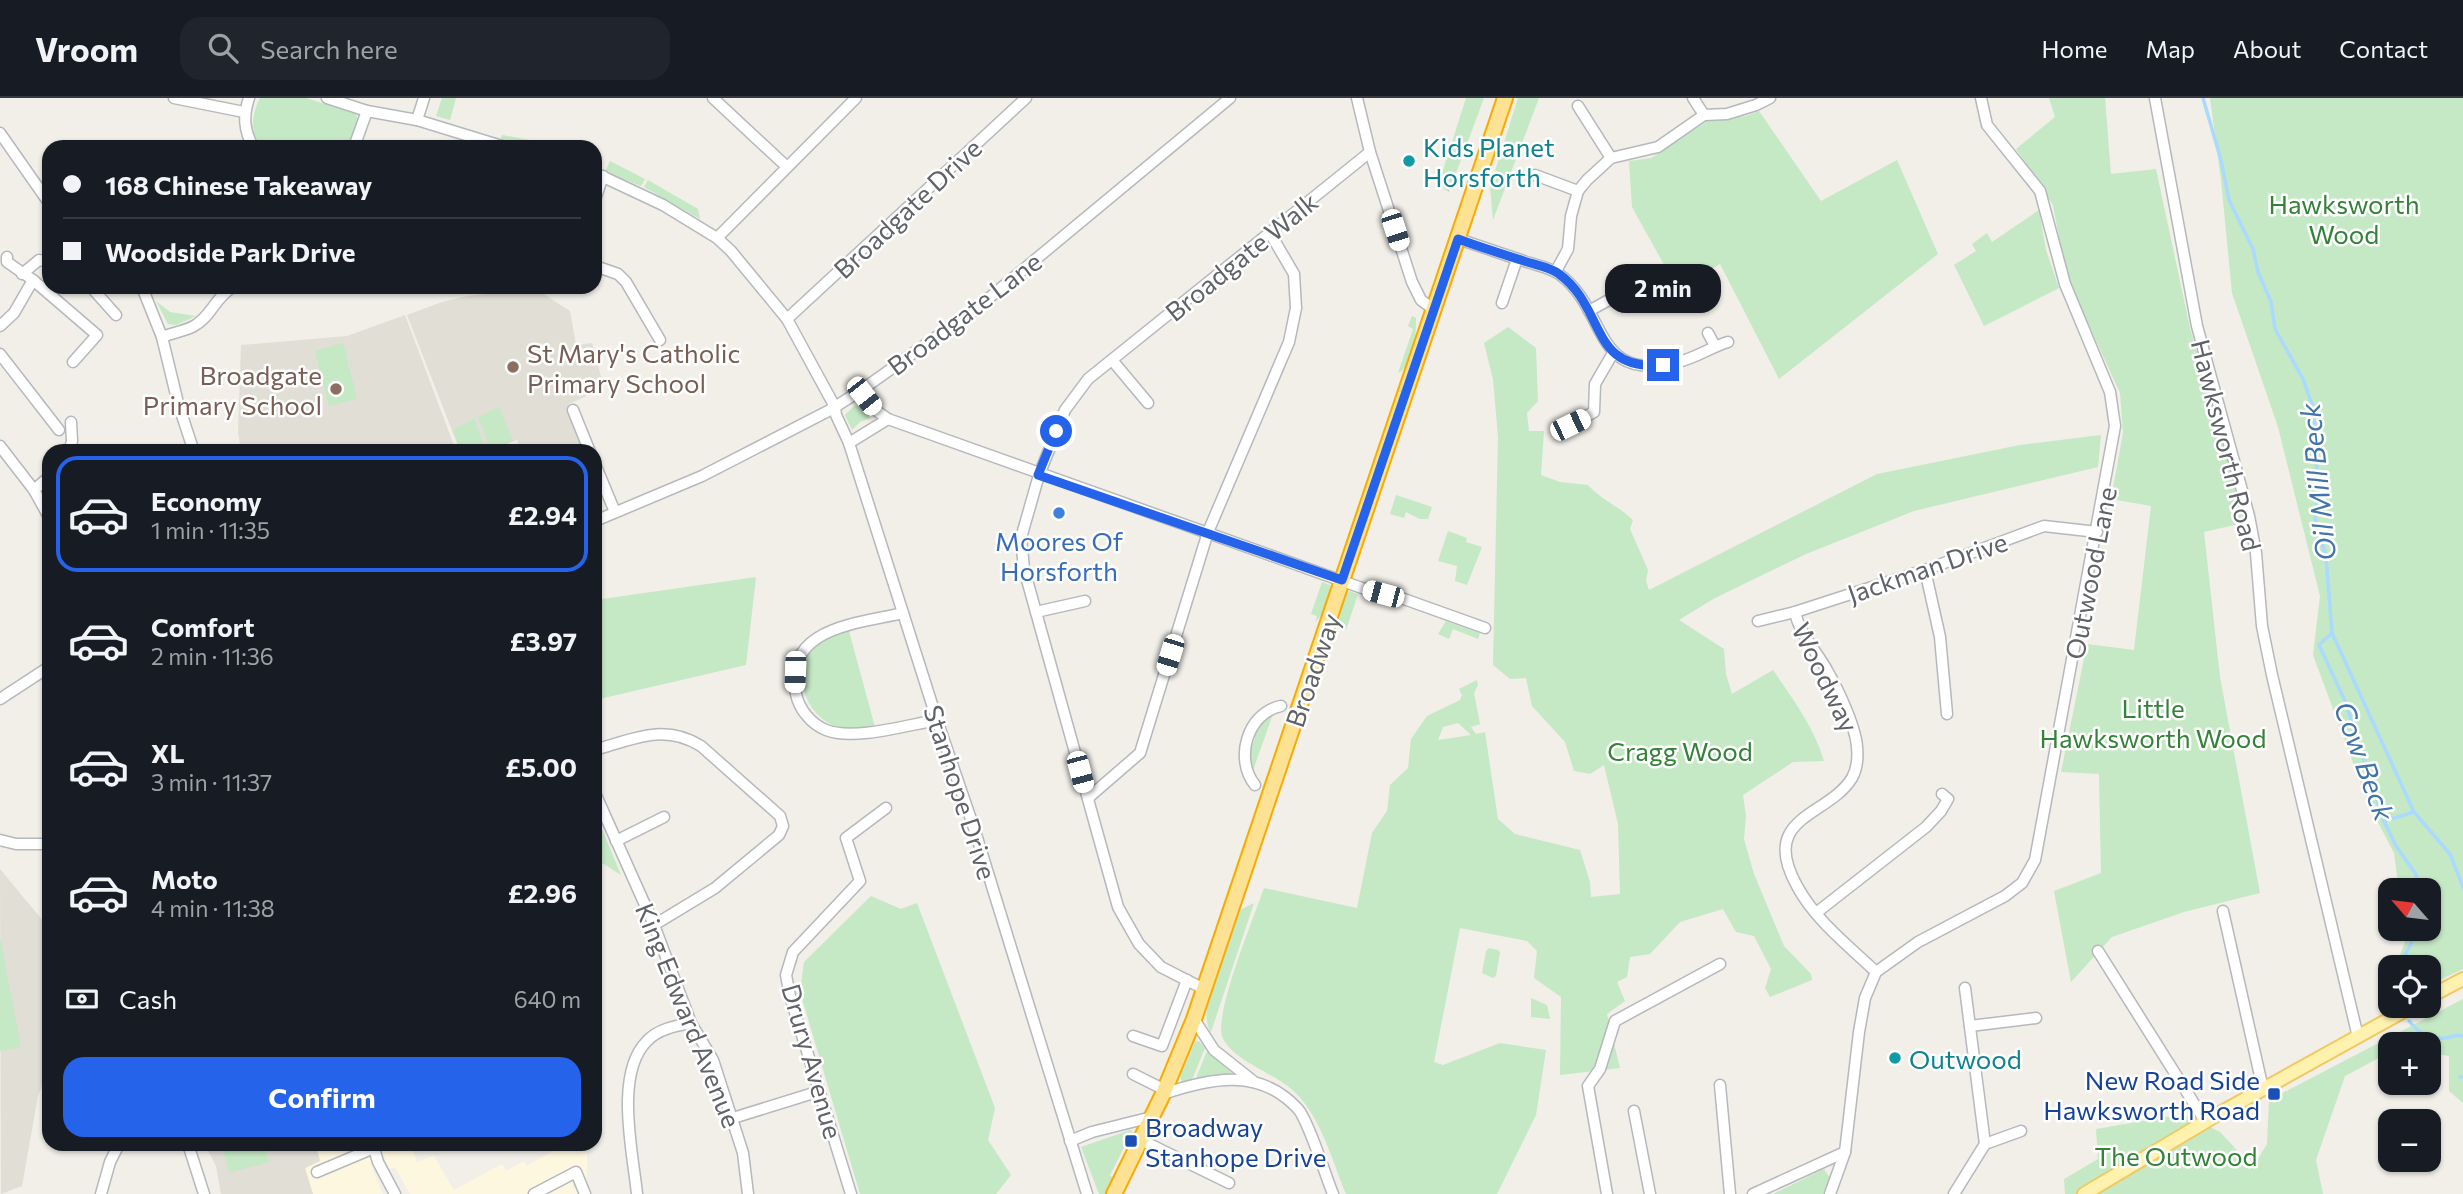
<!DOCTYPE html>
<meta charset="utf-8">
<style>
:root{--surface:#171b24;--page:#20242c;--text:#f1f3f6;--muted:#9ea1a6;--line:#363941;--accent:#2563eb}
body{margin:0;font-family:Commissioner,sans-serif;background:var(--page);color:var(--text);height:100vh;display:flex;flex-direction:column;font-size:26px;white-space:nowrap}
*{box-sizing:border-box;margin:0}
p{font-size:23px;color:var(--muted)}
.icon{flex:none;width:38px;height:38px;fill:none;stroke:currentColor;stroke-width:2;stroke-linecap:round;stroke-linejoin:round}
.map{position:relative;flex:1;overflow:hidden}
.panel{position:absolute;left:42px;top:346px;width:560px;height:707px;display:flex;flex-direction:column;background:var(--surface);border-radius:21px;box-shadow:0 2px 5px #0004}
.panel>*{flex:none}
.top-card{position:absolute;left:42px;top:42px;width:560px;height:154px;border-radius:21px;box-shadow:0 2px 5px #0004;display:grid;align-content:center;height:154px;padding:0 21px;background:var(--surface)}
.needle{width:46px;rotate:298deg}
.buttons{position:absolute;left:2378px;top:780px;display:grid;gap:14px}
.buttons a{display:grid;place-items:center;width:63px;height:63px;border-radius:14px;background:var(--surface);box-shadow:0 2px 5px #0004;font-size:35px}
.end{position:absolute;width:32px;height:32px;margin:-16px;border:9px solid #2563eb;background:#fff;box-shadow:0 0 0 4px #fff}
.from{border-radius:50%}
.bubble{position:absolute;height:49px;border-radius:21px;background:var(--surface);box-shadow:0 2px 5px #0004;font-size:23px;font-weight:700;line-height:49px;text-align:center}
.car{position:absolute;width:21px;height:42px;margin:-21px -10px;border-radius:9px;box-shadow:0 0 5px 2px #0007;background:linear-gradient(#fff 24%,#345 0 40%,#fff 0 76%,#345 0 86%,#fff 0)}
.top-card b{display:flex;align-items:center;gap:24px;height:66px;font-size:26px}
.top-card b+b{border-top:2px solid var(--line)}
.top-card i{width:18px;height:18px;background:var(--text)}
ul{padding:12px 0 0;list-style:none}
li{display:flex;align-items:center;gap:21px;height:116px;margin:0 14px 10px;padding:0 7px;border:4px solid transparent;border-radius:21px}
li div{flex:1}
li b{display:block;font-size:26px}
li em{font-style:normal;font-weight:700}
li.current{border-color:var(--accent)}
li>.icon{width:63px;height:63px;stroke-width:1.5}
.pay{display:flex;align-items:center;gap:18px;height:77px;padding:0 21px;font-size:26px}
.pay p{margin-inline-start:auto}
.cta{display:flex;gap:14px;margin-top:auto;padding:14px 21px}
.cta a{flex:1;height:80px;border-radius:21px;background:var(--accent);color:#fff;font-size:28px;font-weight:700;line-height:80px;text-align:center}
header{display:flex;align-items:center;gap:42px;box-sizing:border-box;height:98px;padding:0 35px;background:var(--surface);border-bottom:2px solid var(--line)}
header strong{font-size:33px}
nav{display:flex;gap:38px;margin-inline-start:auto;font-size:24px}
.search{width:490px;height:63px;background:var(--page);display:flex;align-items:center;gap:18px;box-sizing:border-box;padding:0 24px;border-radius:21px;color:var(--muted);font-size:26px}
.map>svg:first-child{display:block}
.commercial{fill:#fef7e0}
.education{fill:#e1ded6}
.green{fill:#c5e8c5;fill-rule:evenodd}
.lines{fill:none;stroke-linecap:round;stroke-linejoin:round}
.stream{stroke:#aadaff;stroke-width:3.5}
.minor-casing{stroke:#b5b8bc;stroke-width:13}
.major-casing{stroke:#f2c960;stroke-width:16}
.highway-casing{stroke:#f9ab00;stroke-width:18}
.minor{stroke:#fff;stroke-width:10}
.major{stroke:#fff2af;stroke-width:12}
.highway{stroke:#fde293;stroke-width:14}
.route{stroke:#2563eb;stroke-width:9}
.culture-dot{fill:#0f9aa8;stroke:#fff;stroke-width:2.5}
.education-dot{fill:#8d6e63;stroke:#fff;stroke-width:2.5}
.shop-dot{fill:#3f7fe0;stroke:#fff;stroke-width:2.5}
.transit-dot{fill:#1a4fb4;stroke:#fff;stroke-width:2.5}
.labels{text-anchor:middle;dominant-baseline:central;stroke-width:5;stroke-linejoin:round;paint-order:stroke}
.culture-label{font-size:26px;fill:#0d838f;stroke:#fff;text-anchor:start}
.park-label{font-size:26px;fill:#348238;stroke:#fff}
.street-label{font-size:26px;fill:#5f6368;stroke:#fff}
.education-label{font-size:26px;fill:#785e54;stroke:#fff;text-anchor:start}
.shop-label{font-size:26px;fill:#366cbe;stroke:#fff}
.transit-label{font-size:26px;fill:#164399;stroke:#fff;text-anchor:end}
.water-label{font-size:28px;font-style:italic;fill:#4174aa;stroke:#fff}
</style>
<header>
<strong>Vroom</strong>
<div class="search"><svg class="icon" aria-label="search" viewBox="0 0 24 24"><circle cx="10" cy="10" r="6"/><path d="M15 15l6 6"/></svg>Search here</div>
<nav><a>Home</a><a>Map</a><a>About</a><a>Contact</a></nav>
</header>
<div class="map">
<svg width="2463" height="1096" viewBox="0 0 2463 1096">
<rect width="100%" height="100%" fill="#f1efe8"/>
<g class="commercial">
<polygon points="316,1047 366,1047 375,1069 373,1072 383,1096 313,1096 305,1070 320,1063"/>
<polygon points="380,1047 410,1047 417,1064 434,1058 454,1092 502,1066 506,1073 524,1063 527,1068 558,1050 560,1053 572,1047 583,1047 587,1055 587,1079 572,1087 578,1096 410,1096 395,1069 389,1071"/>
</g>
<g class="education">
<polygon points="536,191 570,213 576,247 592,245 604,290 569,306 587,353 522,353 517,342 489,353 460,353 407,217 442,204 467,198"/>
<polygon points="405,217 456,353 241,353 238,334 241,247 347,238"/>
<polygon points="0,771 49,830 49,970 38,998 22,1088 1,1096"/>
<polygon points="205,1047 316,1047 320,1063 305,1070 313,1096 221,1096 216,1068"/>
</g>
<g class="green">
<path d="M260,0H306L356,16L359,25L348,49H259C251,31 251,17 260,0Z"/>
<polygon points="442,0 456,0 450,22 436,18"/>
<polygon points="1466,0 1484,0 1449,94 1438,88"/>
<polygon points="1518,0 1539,0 1493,122 1490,89"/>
<polygon points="2049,0 2105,0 2111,76 2156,71 2190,230 2226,354 2243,425 2204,434 2220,579 2260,795 2184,814 2112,839 2071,884 2054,793 2101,775 2099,676 2061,674 2087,546 2134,552 2151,408 2111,401 2123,335 2120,295 2066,177 2053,107 2016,51 2055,19"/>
<polygon points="2210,0 2463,0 2463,871 2429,887 2429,870 2395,870 2405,844 2403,831 2429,831 2429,793 2399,793 2394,755 2368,705 2313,557 2320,498 2278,329 2232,195 2221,82"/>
<polygon points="1759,13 1821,103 1897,62 1938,156 1779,281 1720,166 1678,192 1632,109 1629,63 1651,60 1709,22 1746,18"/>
<polygon points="502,37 570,49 523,49 500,43"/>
<polygon points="610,63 645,81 641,88 605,74"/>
<polygon points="648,82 698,111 700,121 644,89"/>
<polygon points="2039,112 2046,152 2059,190 1984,228 1954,167 1976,153 1972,146 1987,135 1992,144"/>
<polygon points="156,203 170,214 196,218 176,227 168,226"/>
<path d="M1412,218L1416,220C1416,236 1415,267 1398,275L1413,231L1408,228Z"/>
<path d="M1508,229L1536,250L1538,303L1527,315L1529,333H1544L1541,377L1560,384L1588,387C1603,403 1617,407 1633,422L1630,431L1648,472L1646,483L1649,492L1877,376L2020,347L2101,337L2098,369L1914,413L1806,456L1715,500L1679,522L1724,551L1726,576L1732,596L1773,572C1793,601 1814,629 1824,663L1793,664L1743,697L1746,718L1744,741L1754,776L1784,848L1811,876L1812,882L1770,899L1765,890L1771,871L1754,838L1736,834L1723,811L1680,824L1650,856L1630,859L1627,879L1617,884L1625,903L1607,916L1620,970L1560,977L1561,899L1534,880L1537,853L1527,843L1460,830L1434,964L1443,967L1500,945L1546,952L1536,1017L1497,1096H1346C1331,1060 1320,1014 1289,989C1272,975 1229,960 1222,938C1215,913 1254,819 1264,790L1357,810L1372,735L1387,713L1390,687L1408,670L1411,641L1427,618L1460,602L1462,597L1459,591L1477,582L1478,587L1474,595L1480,626L1471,629L1476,636L1485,634L1498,721L1515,736L1580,752L1590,784L1591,799L1620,796L1618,726L1604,667L1590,676L1574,673L1565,644L1532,608L1526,580L1510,581L1493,567L1498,339L1493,281L1484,245ZM1458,625L1471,637L1438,642L1443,629Z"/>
<polygon points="343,245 357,301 329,308 315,253"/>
<polygon points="854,308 863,309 870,320 860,324 852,332 845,317"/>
<polygon points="499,309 513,343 491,352 478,319"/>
<polygon points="474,320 486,353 460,353 453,332"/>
<polygon points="1396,397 1432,409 1428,421 1420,421 1406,414 1404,420 1390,416"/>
<polygon points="1448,433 1467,440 1466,444 1482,449 1467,487 1455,483 1457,468 1438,463"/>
<polygon points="756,479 746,567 595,602 595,502"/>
<polygon points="1322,484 1330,487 1331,490 1323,516 1315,524 1317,518 1311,516"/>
<polygon points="1349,493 1358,496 1346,532 1337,528 1336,523 1346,496"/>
<polygon points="1446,523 1480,535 1478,541 1453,531 1449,541 1438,536"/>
<path d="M849,533L875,629C865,630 853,633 842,630C805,622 787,571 819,545C827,538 839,536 849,533Z"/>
<path d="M1274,613L1251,678L1247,647L1253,646L1255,640C1252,624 1260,623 1274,613Z"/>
<polygon points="595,714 621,777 602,765 595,749"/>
<polygon points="871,798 901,811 917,805 995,1010 988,1042 1011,1077 996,1096 860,1096 800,894 804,864"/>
<path d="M1254,805L1211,934C1195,915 1229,840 1237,817L1240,812Z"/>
<polygon points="0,839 21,949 0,953"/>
<polygon points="1489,850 1498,852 1500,854 1496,878 1493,880 1482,875 1486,853"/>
<polygon points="1531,900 1547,907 1550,921 1531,919"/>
<polygon points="2463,901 2463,1005 2449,993 2449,958 2429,955 2429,947 2390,947 2390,954 2345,978 2316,1062 2323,1096 2065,1096 2064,1081 2098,1061 2096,1031 2183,1016 2220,1034 2253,1069 2267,1046 2269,1002"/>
<polygon points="1199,943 1205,950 1191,984 1182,985 1180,978 1195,944"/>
<polygon points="1207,953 1232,975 1230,978 1195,983"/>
<polygon points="1130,1032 1134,1034 1134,1039 1130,1038 1110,1077 1113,1081 1106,1096 1099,1096 1081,1049"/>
<polygon points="231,1047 264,1047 269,1064 229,1075 222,1049"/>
<polygon points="1824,1071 1830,1080 1823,1096 1773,1096"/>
</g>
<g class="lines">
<g class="stream">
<polyline points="2203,0 2221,62 2229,102 2253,151 2258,174 2271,204 2275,231 2303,281 2314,312 2318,394 2315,420 2326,459 2332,535 2414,714 2450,756 2463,789"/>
<polyline points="2332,535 2319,547 2345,603 2384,723 2396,748 2415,775 2422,793"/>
<polyline points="2384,723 2414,714"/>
<path d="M2400,870C2403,856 2415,845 2415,831"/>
<polyline points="2390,896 2390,898"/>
<path d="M2409,923C2418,934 2430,942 2445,940C2453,939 2455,936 2463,938"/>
<polyline points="2460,979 2463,979"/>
</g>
<g class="minor-casing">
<g id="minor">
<polyline points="174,0 244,14"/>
<path d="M249,0C243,18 244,32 253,49"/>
<polyline points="327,0 367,13 417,22 505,49"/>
<polyline points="713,0 787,69"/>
<polyline points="1357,0 1370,54 1412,184 1421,202 1433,211"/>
<polyline points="2155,0 2197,228 2249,418 2256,455 2262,528 2272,577 2358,939"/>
<polyline points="1578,8 1611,60"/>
<polyline points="1704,17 1727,16 1756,7 1770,0"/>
<polyline points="417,22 424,0"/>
<polyline points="0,35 49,105"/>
<polyline points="354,49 367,13"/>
<polyline points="595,75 663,107 717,140 731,153 787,221 835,309 836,317 849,345 937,622 975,733 1087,1096"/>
<polyline points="1535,77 1578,93"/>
<polyline points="595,102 603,78"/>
<polyline points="717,140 856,0"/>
<path d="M1458,141C1480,148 1502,156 1524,163C1535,167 1549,169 1559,176C1609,212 1591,286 1678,264C1696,260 1711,249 1728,244"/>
<polyline points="7,159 7,164 33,182 97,237 73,264"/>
<polyline points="595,168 618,176 626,184 660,242"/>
<polyline points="1556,173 1568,151 1571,118 1578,93 1587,82 1611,60 1658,49 1704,17 1693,0"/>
<polyline points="22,176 39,162 49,164"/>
<polyline points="91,189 116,217"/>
<polyline points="142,189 162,239 178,305 194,354"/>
<polyline points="1502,205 1517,161"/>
<polyline points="1589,213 1650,179"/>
<polyline points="787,221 1026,0"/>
<polyline points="0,228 14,215 33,182"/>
<polyline points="1708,235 1715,248"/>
<path d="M162,239C172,235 185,233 194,228C211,219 216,198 233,189"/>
<polyline points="0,256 59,332"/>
<polyline points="1112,262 1148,305"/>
<polyline points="860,293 874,311 888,321 1362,490 1404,501 1485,530"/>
<polyline points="573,312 590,354"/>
<polyline points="1570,327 1594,314 1595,286 1613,255"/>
<polyline points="849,345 888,321"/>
<polyline points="0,348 34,392 49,419"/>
<polyline points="69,354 72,343 71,324"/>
<polyline points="595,366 615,414"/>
<polyline points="34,392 49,379"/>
<polyline points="595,423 702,378 830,312 860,293 977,210 1230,0"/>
<polyline points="1925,472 1940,539 1947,616"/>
<polyline points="1036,514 1085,503"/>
<path d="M1795,514C1800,538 1817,553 1828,574C1838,591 1856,630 1857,649C1858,659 1857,671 1852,680C1828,719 1758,718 1797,788C1815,822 1849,848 1876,874"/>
<path d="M903,515C857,526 783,529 796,596C799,611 811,626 826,632C854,643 907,627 937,622"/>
<polyline points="1758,523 1795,514 1925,472 2044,428 2097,434"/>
<polyline points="0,601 49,569"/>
<path d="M595,652C633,641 664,625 701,648L780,718L783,728L779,737L715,790L654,827"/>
<path d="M1255,687C1234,661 1247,615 1281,608"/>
<polyline points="595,695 654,827 691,925 713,962 743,1055 748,1096"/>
<polyline points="1088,700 1140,655 1208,434 1289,244 1296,210 1294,176 1270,135"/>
<polyline points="0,742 16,746 49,746"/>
<polyline points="616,743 664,719"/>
<polyline points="2223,813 2263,991"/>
<polyline points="1816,815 1926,729 1941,713 1948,701 1942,696"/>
<polyline points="2098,853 2205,1023"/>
<polyline points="1204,891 1161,869 1139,846 1118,809 1024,471 1021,440 1039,377 1065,312 1088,281 1370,54"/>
<polyline points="1194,921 1214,952 1253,983"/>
<polyline points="1970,928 2036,920"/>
<polyline points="1133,938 1162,948 1187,882"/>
<polyline points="1133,976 1165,992"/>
<polyline points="1720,987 1730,1096"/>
<path d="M1163,996C1210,980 1260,969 1298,1011C1308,1022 1326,1079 1333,1096"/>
<polyline points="1634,1013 1650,1096"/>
<polyline points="733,1020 820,993"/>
<polyline points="1141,1042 1229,1085"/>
<polyline points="1070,1043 1092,1034 1152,1019"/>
<polyline points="188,1046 204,1096"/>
<polyline points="1985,1046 2021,1033"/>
<polyline points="373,1047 378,1064 395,1096"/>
<polyline points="317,1074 374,1050"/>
<polyline points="101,1096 110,1064 119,1046"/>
<polyline points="534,1096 576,1074 585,1096"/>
<path d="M637,1096C633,1055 614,976 647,943C658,931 675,928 691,925"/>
<polyline points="851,1096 790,898 786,877 793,854 860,783 846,740 886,710"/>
<polyline points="1607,1096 1588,988 1600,971 1615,923 1720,866"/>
<polyline points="1753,1096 1845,1054"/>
<polyline points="1830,1096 1845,1054 1859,934 1865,900 1876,874 1918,844 2005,798 2022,785 2035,762 2115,328 2110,294 2065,186 2040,93 1987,27 1981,0"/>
<polyline points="1954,1096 1985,1046 1965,890"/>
</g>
</g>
<g class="major-casing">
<g id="major">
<polyline points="2429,899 2463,881"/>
<polyline points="2084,1096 2220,1015 2413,908"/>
</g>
</g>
<g class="highway-casing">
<polyline id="highway" points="1114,1096 1163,996 1194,921 1505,0"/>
</g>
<use href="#minor" class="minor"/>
<use href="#major" class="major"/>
<use href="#highway" class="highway"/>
</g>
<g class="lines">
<path class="route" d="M1056,333L1038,377L1342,482L1458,141C1480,149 1502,156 1524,163C1535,167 1550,169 1559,176C1606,210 1589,274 1663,267"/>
</g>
<g class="culture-dot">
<circle cx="1409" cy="63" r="7"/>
<circle cx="1895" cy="960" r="7"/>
</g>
<g class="education-dot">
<circle cx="513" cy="269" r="7"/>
<circle cx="336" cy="291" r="7"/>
</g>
<circle class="shop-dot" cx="1059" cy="415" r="7"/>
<g class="transit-dot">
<rect x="2267" y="989" width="14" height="14" rx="3.5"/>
<rect x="1124" y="1036" width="14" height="14" rx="3.5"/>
</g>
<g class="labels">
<g class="culture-label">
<text x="1423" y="48">Kids Planet<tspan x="1423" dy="30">Horsforth</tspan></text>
<text x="1909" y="960">Outwood</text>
</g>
<g class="park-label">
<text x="2344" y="105">Hawksworth<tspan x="2344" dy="30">Wood</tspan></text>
<text x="2153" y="609">Little<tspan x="2153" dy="30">Hawksworth Wood</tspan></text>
<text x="1680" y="652">Cragg Wood</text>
<text x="2176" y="1057">The Outwood</text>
</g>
<g class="street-label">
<text transform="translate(907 110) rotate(-43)">Broadgate Drive</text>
<text transform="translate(1241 158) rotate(-39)">Broadgate Walk</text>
<text transform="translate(964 215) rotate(-37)">Broadgate Lane</text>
<text transform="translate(2227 347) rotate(76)">Hawksworth Road</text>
<text transform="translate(1927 469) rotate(-19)">Jackman Drive</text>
<text transform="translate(2090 475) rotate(-79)">Outwood Lane</text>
<text transform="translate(1312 572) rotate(-71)">Broadway</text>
<text transform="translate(1826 579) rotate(64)">Woodway</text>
<text transform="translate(961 694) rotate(72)">Stanhope Drive</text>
<text transform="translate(689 917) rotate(68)">King Edward Avenue</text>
<text transform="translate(813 963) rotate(74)">Drury Avenue</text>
</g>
<g class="education-label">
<text x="527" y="254">St Mary's Catholic<tspan x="527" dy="30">Primary School</tspan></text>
<text x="322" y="276" text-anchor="end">Broadgate<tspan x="322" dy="30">Primary School</tspan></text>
</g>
<g class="shop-label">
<text x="1059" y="442">Moores Of<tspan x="1059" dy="30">Horsforth</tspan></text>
</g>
<g class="transit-label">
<text x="2260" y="981">New Road Side<tspan x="2260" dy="30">Hawksworth Road</tspan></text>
<text x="1145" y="1028" text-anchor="start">Broadway<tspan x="1145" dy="30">Stanhope Drive</tspan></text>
</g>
<g class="water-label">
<text transform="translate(2317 384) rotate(-96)">Oil Mill Beck</text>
<text transform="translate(2365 663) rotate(70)">Cow Beck</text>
</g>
</g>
</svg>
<div class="buttons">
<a><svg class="needle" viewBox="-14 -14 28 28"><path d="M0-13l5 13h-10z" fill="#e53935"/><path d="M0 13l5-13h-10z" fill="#9ea1a6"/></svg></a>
<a><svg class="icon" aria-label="locate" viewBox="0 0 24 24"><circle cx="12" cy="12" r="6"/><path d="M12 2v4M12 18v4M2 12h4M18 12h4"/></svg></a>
<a>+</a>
<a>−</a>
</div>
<i class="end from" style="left:1056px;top:333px"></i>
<i class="end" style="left:1663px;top:267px"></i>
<div class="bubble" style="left:1605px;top:166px;width:116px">2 min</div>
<i class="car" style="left:1395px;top:132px;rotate:162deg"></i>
<i class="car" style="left:864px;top:298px;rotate:142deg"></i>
<i class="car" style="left:1570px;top:327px;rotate:64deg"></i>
<i class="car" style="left:1383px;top:496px;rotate:285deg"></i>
<i class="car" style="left:1170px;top:557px;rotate:197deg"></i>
<i class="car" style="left:795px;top:574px;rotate:182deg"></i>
<i class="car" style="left:1080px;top:674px;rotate:165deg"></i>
<div class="top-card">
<b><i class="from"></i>168 Chinese Takeaway</b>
<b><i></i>Woodside Park Drive</b>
</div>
<section class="panel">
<ul>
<li class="current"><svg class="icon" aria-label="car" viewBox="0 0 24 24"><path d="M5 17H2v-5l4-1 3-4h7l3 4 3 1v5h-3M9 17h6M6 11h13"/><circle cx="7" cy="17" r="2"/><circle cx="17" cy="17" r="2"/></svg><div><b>Economy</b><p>1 min · 11:35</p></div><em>£2.94</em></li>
<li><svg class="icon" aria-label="car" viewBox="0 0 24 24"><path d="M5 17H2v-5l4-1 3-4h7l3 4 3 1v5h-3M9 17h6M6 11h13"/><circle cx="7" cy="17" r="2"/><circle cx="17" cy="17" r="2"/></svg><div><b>Comfort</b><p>2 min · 11:36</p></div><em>£3.97</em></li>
<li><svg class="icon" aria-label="car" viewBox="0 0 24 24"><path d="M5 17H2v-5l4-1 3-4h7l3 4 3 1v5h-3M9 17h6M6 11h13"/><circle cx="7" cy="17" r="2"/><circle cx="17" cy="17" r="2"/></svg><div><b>XL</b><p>3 min · 11:37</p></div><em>£5.00</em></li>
<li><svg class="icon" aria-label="car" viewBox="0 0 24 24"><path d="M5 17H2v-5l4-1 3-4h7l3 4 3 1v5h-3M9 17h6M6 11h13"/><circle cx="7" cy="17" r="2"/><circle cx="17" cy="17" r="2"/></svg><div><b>Moto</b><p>4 min · 11:38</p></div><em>£2.96</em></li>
</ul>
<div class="pay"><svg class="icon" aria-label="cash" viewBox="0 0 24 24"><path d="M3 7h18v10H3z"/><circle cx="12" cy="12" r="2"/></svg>Cash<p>640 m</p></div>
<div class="cta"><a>Confirm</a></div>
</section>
</div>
